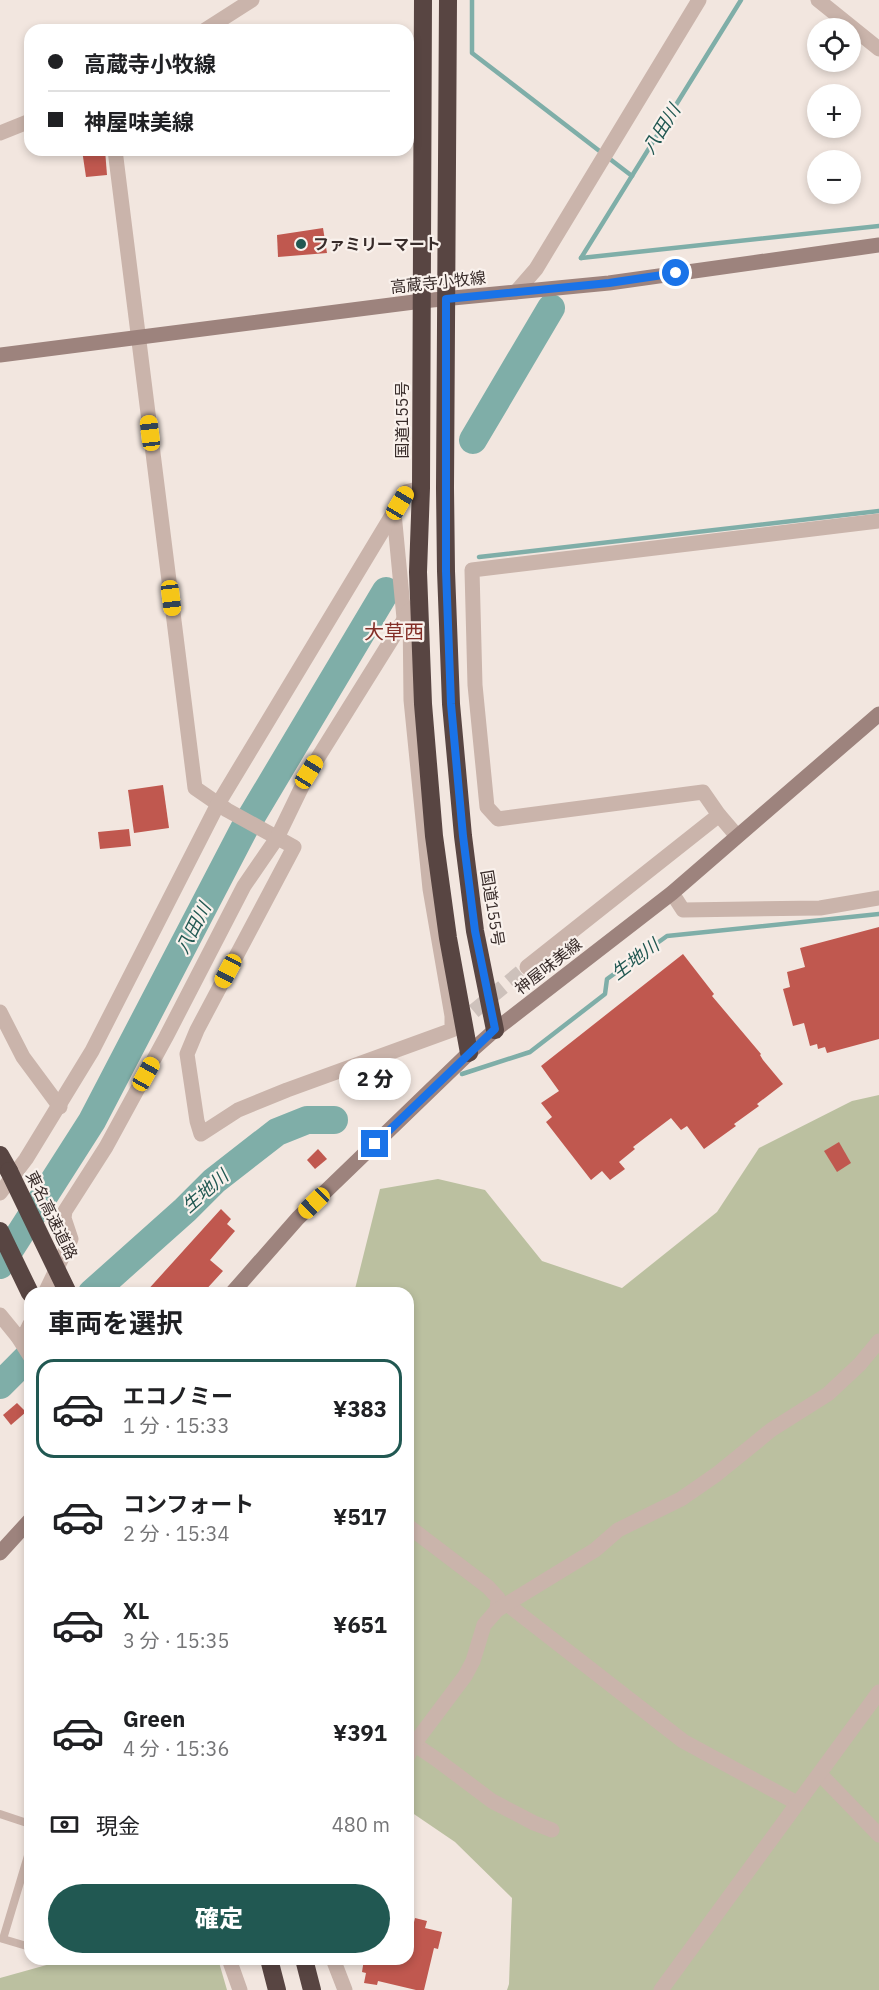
<!DOCTYPE html>
<html lang="ja">
<meta charset="utf-8">
<style>
:root{--surface:#fff;--page:#f2f2f2;--text:#202124;--muted:#757577;--line:#e0e0e0;--accent:#215852}
body{margin:0;font-family:"IBM Plex Sans","Noto Sans JP",sans-serif;background:var(--page);color:var(--text);height:100vh;display:flex;flex-direction:column;font-size:22px;white-space:nowrap}
*{box-sizing:border-box;margin:0}
p{font-size:20px;color:var(--muted)}
.icon{flex:none;width:33px;height:33px;fill:none;stroke:currentColor;stroke-width:2;stroke-linecap:round;stroke-linejoin:round}
.map{position:relative;flex:1;overflow:hidden}
.details{position:absolute;left:24px;top:1287px;width:390px;height:678px;display:flex;flex-direction:column;background:var(--surface);border-radius:18px;box-shadow:0 3px 9px #0003}
.details>*{flex:none}
.banner{position:absolute;left:24px;top:24px;width:390px;height:132px;border-radius:18px;box-shadow:0 3px 9px #0003;display:grid;align-content:center;height:132px;padding:0 24px;background:var(--surface)}
.fabs{position:absolute;left:807px;top:18px;display:grid;gap:12px}
.fabs a{display:grid;place-items:center;width:54px;height:54px;border-radius:50%;background:var(--surface);box-shadow:0 3px 9px #0003;font-size:30px}
.end{position:absolute;width:27px;height:27px;margin:-14px;border:8px solid #1a73e8;background:#fff;box-shadow:0 0 0 3px #fff}
.from{border-radius:50%}
.bubble{position:absolute;height:42px;border-radius:21px;background:var(--surface);box-shadow:0 3px 9px #0003;font-size:20px;font-weight:800;line-height:42px;text-align:center}
.car{position:absolute;width:18px;height:36px;margin:-18px -9px;border-radius:8px;box-shadow:0 0 4px 2px #0007;background:linear-gradient(#f5c518 24%,#345 0 40%,#f5c518 0 76%,#345 0 86%,#f5c518 0)}
.banner b{display:flex;align-items:center;gap:21px;height:57px;font-size:22px}
.banner b+b{border-top:2px solid var(--line)}
.banner i{width:15px;height:15px;background:var(--text)}
ul{padding:0;list-style:none}
li{display:flex;align-items:center;gap:18px;height:99px;margin:0 12px 9px;padding:0 12px;border:3px solid transparent;border-radius:18px}
li div{flex:1}
li b{display:block;font-size:22px}
li em{font-style:normal;font-weight:800}
li.active{border-color:var(--accent)}
li>.icon{width:54px;height:54px;stroke-width:1.5}
h2{padding:0 24px;font-size:27px;line-height:72px}
.pay{display:flex;align-items:center;gap:15px;height:66px;padding:0 24px;font-size:22px}
.pay p{margin-inline-start:auto}
.primary-button{display:flex;gap:12px;margin-top:auto;padding:12px 24px}
.primary-button a{flex:1;height:69px;border-radius:36px;background:var(--accent);color:#fff;font-size:24px;font-weight:800;line-height:69px;text-align:center}
.map>svg:first-child{display:block}
.green{fill:#bbc0a0}
.lines{fill:none;stroke-linecap:round;stroke-linejoin:round}
.stream{stroke:#7faea8;stroke-width:4.5}
.river{stroke:#7faea8;stroke-width:28}
.building{fill:#c0584f}
.street-tunnel{stroke:#cdc1bb;stroke-width:15;stroke-dasharray:15 8;stroke-linecap:butt}
.lane{stroke:#cab4ab;stroke-width:8}
.street{stroke:#cab4ab;stroke-width:15}
.secondary{stroke:#9d837d;stroke-width:15}
.highway{stroke:#584542;stroke-width:18}
.highway-bridge{stroke:#584542;stroke-width:18}
.route{stroke:#1a73e8;stroke-width:8}
.poi-dot{fill:#215852;stroke:#f9f1ec;stroke-width:2}
.labels{text-anchor:middle;dominant-baseline:central;stroke-width:4.5;stroke-linejoin:round;paint-order:stroke}
.poi-label{font-size:16px;font-weight:bold;fill:#382c2a;stroke:#f9f1ec;text-anchor:start}
.street-label{font-size:16px;fill:#382c2a;stroke:#f9f1ec}
.water-label{font-size:18px;font-style:italic;fill:#215852;stroke:#f9f1ec}
.quarter-label{font-size:20px;fill:#832e27;stroke:#f9f1ec}
</style>
<div class="map">
<svg width="879" height="1990" viewBox="0 0 879 1990">
<rect width="100%" height="100%" fill="#f2e6df"/>
<g class="green">
<polygon points="879,1095 879,1990 507,1990 509,1984 512,1898 455,1842 408,1810 408,1293 354,1293 380,1189 438,1179 485,1190 542,1261 622,1288 717,1212 759,1148 852,1101"/>
<polygon points="68,1959 218,1959 227,1990 0,1990 0,1978"/>
</g>
<g class="lines">
<g class="stream">
<polyline points="472,0 472,53 632,176"/>
<polyline points="581,258 741,0"/>
<polyline points="581,258 879,226"/>
<polyline points="479,557 879,511"/>
<polyline points="462,1074 530,1052 605,994 607,979 667,936 879,914"/>
</g>
<g class="river">
<polyline points="473,440 551,308"/>
<polyline points="0,1265 92,1121 244,829 386,591"/>
<polyline points="92,1293 185,1210 214,1181 277,1132 307,1120 334,1120"/>
<polyline points="0,1385 30,1355"/>
</g>
</g>
<g class="building">
<polygon points="82,150 105,150 107,175 86,177"/>
<polygon points="323,228 327,253 278,257 277,235"/>
<polygon points="163,785 169,828 134,833 128,790"/>
<polygon points="129,829 131,846 100,849 98,832"/>
<polygon points="879,927 879,1039 827,1053 825,1047 818,1049 817,1044 810,1046 804,1023 793,1026 783,989 790,987 787,972 805,967 800,948"/>
<polygon points="683,954 714,994 712,996 761,1054 760,1055 763,1060 783,1084 757,1104 759,1106 734,1124 736,1126 704,1149 687,1126 681,1130 671,1118 633,1147 635,1149 619,1162 625,1169 610,1180 602,1171 591,1180 546,1122 552,1117 541,1103 559,1091 541,1066"/>
<polygon points="839,1142 851,1163 837,1172 824,1151"/>
<polygon points="318,1149 327,1159 315,1169 307,1160"/>
<polygon points="221,1209 231,1219 227,1224 235,1231 210,1260 223,1271 203,1293 145,1293"/>
<polygon points="17,1403 26,1412 11,1425 3,1415"/>
<polygon points="415,1918 427,1921 425,1928 442,1932 438,1949 434,1948 424,1990 416,1990 378,1981 377,1985 364,1983 366,1973 362,1972 364,1959 408,1959 408,1947"/>
</g>
<g class="lines">
<polyline class="street-tunnel" points="456,1026 527,967"/>
<g class="lane">
<polyline points="0,1814 30,1824"/>
<polyline points="30,1849 3,1939 30,1947"/>
</g>
<g class="street">
<polyline points="818,0 879,49"/>
<polyline points="205,30 252,0"/>
<polyline points="0,133 30,121"/>
<polyline points="115,150 195,788 227,810 294,847 197,1030 187,1054 197,1121 201,1134 238,1110 287,1090 452,1030 452,1016 430,889 411,700 410,610"/>
<polyline points="516,292 536,269 699,0"/>
<polyline points="394,513 404,618"/>
<polyline points="737,836 719,815 703,792 498,819 487,807 475,685 472,570 879,521"/>
<polyline points="672,893 683,910 820,908 879,898"/>
<polyline points="527,967 719,815"/>
<polyline points="0,1012 23,1057 60,1107"/>
<polyline points="0,1193 26,1159 92,1051 218,804 406,492 421,488"/>
<polyline points="45,1293 71,1239 64,1218 65,1211 106,1147 166,1037 244,886 277,838 309,772 410,610"/>
<polyline points="0,1315 18,1337 30,1356"/>
<polyline points="18,1337 26,1332 30,1324"/>
<polyline points="408,1526 488,1587 498,1598 497,1610"/>
<polyline points="507,1604 683,1741 797,1803"/>
<polyline points="408,1745 414,1744 436,1759 492,1801 534,1823 552,1830"/>
<polyline points="408,1756 414,1744 465,1676 473,1661 484,1625 497,1610 595,1550 618,1530 681,1499 717,1474 771,1430 828,1394 860,1364 879,1341"/>
<polyline points="820,1774 879,1835"/>
<polyline points="229,1959 240,1990"/>
<polyline points="333,1959 345,1990"/>
<polyline points="661,1990 879,1692"/>
</g>
<g class="secondary">
<polyline points="0,355 422,301 609,283 879,245"/>
<polyline points="232,1293 298,1218 469,1053 495,1030 672,893 879,714"/>
<polyline points="0,1553 30,1520"/>
</g>
<g class="highway">
<polyline points="423,0 421,488 418,572 423,704 434,836 448,938 469,1053"/>
<polyline points="448,0 445,488 446,571 451,704 463,836 475,931 495,1030"/>
<polyline points="0,1155 9,1171"/>
<polyline points="0,1231 30,1293"/>
<polyline points="269,1959 277,1990"/>
<polyline points="304,1959 312,1990"/>
</g>
<polyline class="highway-bridge" points="9,1171 68,1293"/>
</g>
<g class="lines">
<polyline class="route" points="375,1144 495,1029 475,931 463,836 451,704 446,571 446,299 609,283 676,273"/>
</g>
<circle class="poi-dot" cx="301" cy="244" r="6"/>
<g class="labels">
<g class="poi-label">
<text x="313" y="244">ファミリーマート</text>
</g>
<g class="street-label">
<text transform="translate(438 282) rotate(-6)">高蔵寺小牧線</text>
<text transform="translate(402 420) rotate(-90)">国道155号</text>
<text transform="translate(493 908) rotate(81)">国道155号</text>
<text transform="translate(548 966) rotate(-38)">神屋味美線</text>
<text transform="translate(52 1215) rotate(64)">東名高速道路</text>
</g>
<g class="water-label">
<text transform="translate(661 129) rotate(-58)">八田川</text>
<text transform="translate(193 928) rotate(-63)">八田川</text>
<text transform="translate(635 959) rotate(-37)">生地川</text>
<text transform="translate(205 1191) rotate(-41)">生地川</text>
</g>
<g class="quarter-label">
<text x="394" y="631">大草西</text>
</g>
</g>
</svg>
<div class="fabs">
<a><svg class="icon" aria-label="locate" viewBox="0 0 24 24"><circle cx="12" cy="12" r="6"/><path d="M12 2v4M12 18v4M2 12h4M18 12h4"/></svg></a>
<a>+</a>
<a>−</a>
</div>
<i class="end from" style="left:676px;top:273px"></i>
<i class="end" style="left:375px;top:1144px"></i>
<div class="bubble" style="left:339px;top:1058px;width:72px">2 分</div>
<i class="car" style="left:150px;top:433px;rotate:353deg"></i>
<i class="car" style="left:400px;top:503px;rotate:31deg"></i>
<i class="car" style="left:171px;top:598px;rotate:173deg"></i>
<i class="car" style="left:309px;top:772px;rotate:32deg"></i>
<i class="car" style="left:228px;top:971px;rotate:208deg"></i>
<i class="car" style="left:146px;top:1074px;rotate:29deg"></i>
<i class="car" style="left:314px;top:1203px;rotate:226deg"></i>
<div class="banner">
<b><i class="from"></i>高蔵寺小牧線</b>
<b><i></i>神屋味美線</b>
</div>
<section class="details">
<h2>車両を選択</h2>
<ul>
<li class="active"><svg class="icon" aria-label="car" viewBox="0 0 24 24"><path d="M5 17H2v-5l4-1 3-4h7l3 4 3 1v5h-3M9 17h6M6 11h13"/><circle cx="7" cy="17" r="2"/><circle cx="17" cy="17" r="2"/></svg><div><b>エコノミー</b><p>1 分 · 15:33</p></div><em>¥383</em></li>
<li><svg class="icon" aria-label="car" viewBox="0 0 24 24"><path d="M5 17H2v-5l4-1 3-4h7l3 4 3 1v5h-3M9 17h6M6 11h13"/><circle cx="7" cy="17" r="2"/><circle cx="17" cy="17" r="2"/></svg><div><b>コンフォート</b><p>2 分 · 15:34</p></div><em>¥517</em></li>
<li><svg class="icon" aria-label="car" viewBox="0 0 24 24"><path d="M5 17H2v-5l4-1 3-4h7l3 4 3 1v5h-3M9 17h6M6 11h13"/><circle cx="7" cy="17" r="2"/><circle cx="17" cy="17" r="2"/></svg><div><b>XL</b><p>3 分 · 15:35</p></div><em>¥651</em></li>
<li><svg class="icon" aria-label="car" viewBox="0 0 24 24"><path d="M5 17H2v-5l4-1 3-4h7l3 4 3 1v5h-3M9 17h6M6 11h13"/><circle cx="7" cy="17" r="2"/><circle cx="17" cy="17" r="2"/></svg><div><b>Green</b><p>4 分 · 15:36</p></div><em>¥391</em></li>
</ul>
<div class="pay"><svg class="icon" aria-label="cash" viewBox="0 0 24 24"><path d="M3 7h18v10H3z"/><circle cx="12" cy="12" r="2"/></svg>現金<p>480 m</p></div>
<div class="primary-button"><a>確定</a></div>
</section>
</div>
